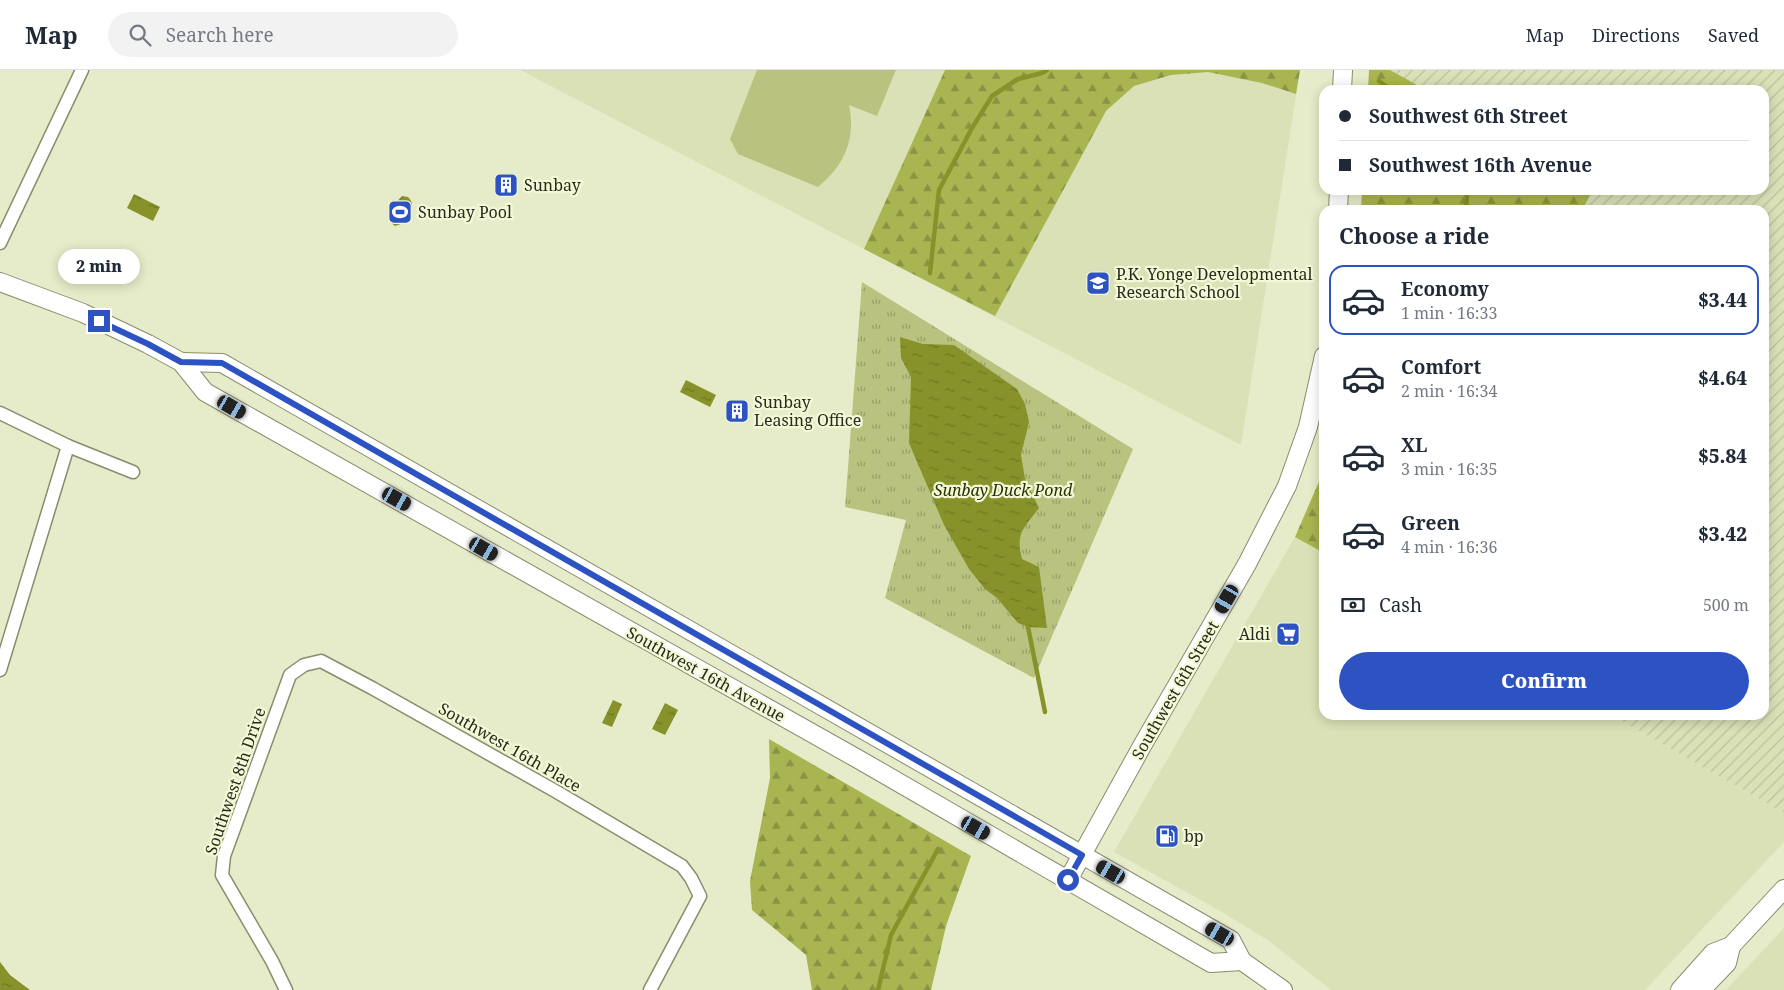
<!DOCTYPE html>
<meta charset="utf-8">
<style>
:root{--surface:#fff;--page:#f2f2f3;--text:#1f2937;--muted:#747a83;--line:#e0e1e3;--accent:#2d53c3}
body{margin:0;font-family:"Noto Serif",serif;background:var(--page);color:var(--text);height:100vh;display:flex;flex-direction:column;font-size:19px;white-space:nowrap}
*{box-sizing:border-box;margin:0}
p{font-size:16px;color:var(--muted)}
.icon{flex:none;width:28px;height:28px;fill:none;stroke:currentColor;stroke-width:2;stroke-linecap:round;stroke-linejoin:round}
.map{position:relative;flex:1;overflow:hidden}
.panel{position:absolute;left:1319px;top:135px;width:450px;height:515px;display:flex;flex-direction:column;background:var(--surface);border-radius:15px;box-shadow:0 2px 12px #0003}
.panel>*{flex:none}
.banner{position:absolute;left:1319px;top:15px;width:450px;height:110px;border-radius:15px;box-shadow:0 2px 12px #0003;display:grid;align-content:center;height:110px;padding:0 20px;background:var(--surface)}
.end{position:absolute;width:22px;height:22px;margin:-11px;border:6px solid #2d53c3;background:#fff;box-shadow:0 0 0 2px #fff}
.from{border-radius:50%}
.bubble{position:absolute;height:35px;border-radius:18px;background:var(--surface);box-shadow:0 2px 12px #0003;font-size:16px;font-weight:800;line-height:35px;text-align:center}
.car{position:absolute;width:15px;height:30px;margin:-15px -8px;border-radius:6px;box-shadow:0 0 4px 1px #0007;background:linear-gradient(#222 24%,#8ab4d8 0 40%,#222 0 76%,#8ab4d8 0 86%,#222 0)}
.banner b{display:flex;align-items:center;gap:18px;height:48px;font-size:19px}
.banner b+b{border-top:1px solid var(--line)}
.banner i{width:12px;height:12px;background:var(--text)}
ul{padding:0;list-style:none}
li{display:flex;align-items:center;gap:15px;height:70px;margin:0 10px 8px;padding:0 10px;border:2px solid transparent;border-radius:15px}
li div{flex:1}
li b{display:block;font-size:19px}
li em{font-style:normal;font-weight:800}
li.current{border-color:var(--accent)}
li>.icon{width:45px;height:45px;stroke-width:1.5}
h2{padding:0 20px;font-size:22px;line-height:60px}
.pay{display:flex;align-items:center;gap:12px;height:55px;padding:0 20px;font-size:19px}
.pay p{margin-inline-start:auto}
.primary-button{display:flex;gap:10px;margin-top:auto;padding:10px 20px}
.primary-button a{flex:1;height:58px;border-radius:30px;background:var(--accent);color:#fff;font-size:20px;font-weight:800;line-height:58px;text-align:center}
header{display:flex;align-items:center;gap:30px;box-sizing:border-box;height:70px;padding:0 25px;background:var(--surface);border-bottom:1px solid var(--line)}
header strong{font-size:24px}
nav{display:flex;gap:28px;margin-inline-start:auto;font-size:18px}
.search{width:350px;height:45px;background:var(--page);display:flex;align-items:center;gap:12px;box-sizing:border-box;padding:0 18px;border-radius:28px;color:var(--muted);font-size:19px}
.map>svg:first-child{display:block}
.built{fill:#dae1b7}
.industrial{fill:url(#industrial-furrows)}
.grass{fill:#b9c37f}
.forest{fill:url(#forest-firs)}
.park{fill:url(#park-tufts)}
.water{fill:url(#water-ripples)}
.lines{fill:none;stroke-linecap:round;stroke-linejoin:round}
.stream{stroke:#87922a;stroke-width:4.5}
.street-casing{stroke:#888d6d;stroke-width:15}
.secondary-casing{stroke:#888d6d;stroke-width:20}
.street{stroke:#fff;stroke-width:12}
.secondary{stroke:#fff;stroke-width:18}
.route{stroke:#2d53c3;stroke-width:6}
.labels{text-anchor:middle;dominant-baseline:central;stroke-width:4.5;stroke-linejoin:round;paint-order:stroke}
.poi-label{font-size:16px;fill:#282a1d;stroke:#f3f9d6;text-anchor:start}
.park-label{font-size:16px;font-style:italic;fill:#2c3105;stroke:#f3f9d6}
.street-label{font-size:16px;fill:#282a1d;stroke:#f3f9d6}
</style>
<header>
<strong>Map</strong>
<div class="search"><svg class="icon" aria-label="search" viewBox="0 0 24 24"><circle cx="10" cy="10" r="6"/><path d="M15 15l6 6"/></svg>Search here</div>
<nav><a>Map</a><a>Directions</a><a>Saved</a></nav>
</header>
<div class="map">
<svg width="1784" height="920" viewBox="0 0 1784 920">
<defs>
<pattern id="industrial-furrows" width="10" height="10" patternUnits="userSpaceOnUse" patternTransform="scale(1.25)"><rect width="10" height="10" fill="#dae1b7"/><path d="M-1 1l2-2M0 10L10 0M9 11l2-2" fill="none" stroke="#bbc19d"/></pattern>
<pattern id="forest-firs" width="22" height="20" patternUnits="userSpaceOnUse" patternTransform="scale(1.25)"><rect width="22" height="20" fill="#a9b551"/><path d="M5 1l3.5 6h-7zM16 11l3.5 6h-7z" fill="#8a9343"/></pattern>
<pattern id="park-tufts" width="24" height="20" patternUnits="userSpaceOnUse" patternTransform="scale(1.25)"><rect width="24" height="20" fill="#b9c37f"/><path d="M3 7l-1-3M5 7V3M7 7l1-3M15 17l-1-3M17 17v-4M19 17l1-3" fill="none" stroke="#969f67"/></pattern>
<pattern id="water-ripples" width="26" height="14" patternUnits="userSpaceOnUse" patternTransform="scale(1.25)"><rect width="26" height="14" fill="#87922a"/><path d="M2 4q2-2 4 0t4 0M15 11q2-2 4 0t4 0" fill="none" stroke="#6e7723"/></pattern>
</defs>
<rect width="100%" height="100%" fill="#e6ecc9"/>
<g class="built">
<polygon points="520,0 1300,0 1241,375 864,179"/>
<polygon points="1295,467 1324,483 1324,645 1611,645 1784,743 1784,772 1645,920 1331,920 1269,871 1222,842 1114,782"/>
<polygon points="1784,858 1784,920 1726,920"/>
</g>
<polygon class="industrial" points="1390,0 1784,0 1784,743 1611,645 1764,645 1764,140 1582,140 1593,120 1764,120 1764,20 1426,20"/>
<path class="grass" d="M757,0H896L877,46L849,35C856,68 845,95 818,117L738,84L730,69Z"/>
<g class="forest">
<polygon points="945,0 1300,0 1296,24 1262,13 1208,2 1171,5 1134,16 1106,41 995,246 864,179"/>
<polygon points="1369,0 1390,0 1426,20 1368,20"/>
<polygon points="1362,120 1593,120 1582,140 1361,140"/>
<polygon points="1324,400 1324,483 1295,467"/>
<polygon points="769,669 971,786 946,856 931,920 812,920 806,885 752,840 750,811 770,708"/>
</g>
<polygon class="park" points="862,212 1133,379 1034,608 885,528 906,450 845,437"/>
<g class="water">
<polygon points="134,124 160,137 153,151 127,138"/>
<path d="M402,126L408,127C415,134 412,139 405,144L404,153L395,156L390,152L392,137Z"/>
<path d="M900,267L923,274L954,275L1017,319L1025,334L1029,352L1021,385L1025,409L1039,438C1024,458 1015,463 1022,489L1039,497L1047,558L1028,557L1018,553L997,528L985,519L969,499L944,455L909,373L911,307L901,288Z"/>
<polygon points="686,310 716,325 710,337 680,322"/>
<polygon points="613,630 622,634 612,657 602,653"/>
<polygon points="665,633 678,640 665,665 652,659"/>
<polygon points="0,892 10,905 30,920 0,920"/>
</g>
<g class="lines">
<g class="stream">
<polyline points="1379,11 1391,20"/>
<polyline points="1465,120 1467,127 1466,140"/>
<polyline points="930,203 939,120 972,58 992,26 1018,9 1042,3 1047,0"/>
<polyline points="1028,557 1045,642"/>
<polyline points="878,920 891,865 938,779"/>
</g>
<g class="street-casing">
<g id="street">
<polyline points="0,173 82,0"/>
<polyline points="0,343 68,376 133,402"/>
<polyline points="0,600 68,376"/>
<polyline points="286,920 272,891 222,805 224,786 290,605 304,595 321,591 372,618 557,722 682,796 691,808 700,826 650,920"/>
</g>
</g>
<g class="secondary-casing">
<g id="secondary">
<polyline points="1342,20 1343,0"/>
<polyline points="1338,140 1339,120"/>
<polyline points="0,212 83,243 148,274 181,292 205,322 858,689 1211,893 1242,891"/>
<polyline points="181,292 222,293 1231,870 1242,891 1283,920"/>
<polyline points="1068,810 1142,676 1247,494 1287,416 1308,357 1324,286"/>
<polyline points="1680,920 1713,883 1731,876 1784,819"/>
<polyline points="1701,920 1727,893 1731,876"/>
</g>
</g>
<use href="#street" class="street"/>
<use href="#secondary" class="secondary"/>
</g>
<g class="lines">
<polyline class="route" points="99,251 148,274 181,292 222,293 1035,758 1082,785 1068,810"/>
</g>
<defs>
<g id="building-square" transform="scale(1.25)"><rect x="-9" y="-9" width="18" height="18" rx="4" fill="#2d53c3" stroke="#f3f9d6"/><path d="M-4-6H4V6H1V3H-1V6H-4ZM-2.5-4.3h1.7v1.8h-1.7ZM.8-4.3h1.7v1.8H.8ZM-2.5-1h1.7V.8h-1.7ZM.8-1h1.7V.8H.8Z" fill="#fff"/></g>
<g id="stadium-square" transform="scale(1.25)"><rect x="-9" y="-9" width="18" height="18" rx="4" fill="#2d53c3" stroke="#f3f9d6"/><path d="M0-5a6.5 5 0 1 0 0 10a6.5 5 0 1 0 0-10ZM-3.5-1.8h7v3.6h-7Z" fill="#fff"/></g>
<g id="school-square" transform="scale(1.25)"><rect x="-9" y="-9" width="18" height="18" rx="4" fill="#2d53c3" stroke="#f3f9d6"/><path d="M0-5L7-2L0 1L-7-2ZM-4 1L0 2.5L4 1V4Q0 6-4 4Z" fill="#fff"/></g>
<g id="supermarket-square" transform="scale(1.25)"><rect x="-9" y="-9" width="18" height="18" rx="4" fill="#2d53c3" stroke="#f3f9d6"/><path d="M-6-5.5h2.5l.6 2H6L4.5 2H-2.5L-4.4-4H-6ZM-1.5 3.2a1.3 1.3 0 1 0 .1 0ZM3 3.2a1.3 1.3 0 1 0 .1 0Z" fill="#fff"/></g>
<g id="fuel-square" transform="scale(1.25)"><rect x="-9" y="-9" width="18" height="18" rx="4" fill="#2d53c3" stroke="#f3f9d6"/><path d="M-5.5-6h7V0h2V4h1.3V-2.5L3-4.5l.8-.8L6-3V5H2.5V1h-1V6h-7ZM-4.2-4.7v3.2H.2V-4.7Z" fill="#fff"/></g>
</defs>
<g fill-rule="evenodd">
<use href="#building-square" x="506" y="115"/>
<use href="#stadium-square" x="400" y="142"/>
<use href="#school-square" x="1098" y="213"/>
<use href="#building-square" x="737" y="341"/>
<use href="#supermarket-square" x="1288" y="564"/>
<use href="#fuel-square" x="1167" y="766"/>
</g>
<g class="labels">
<g class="poi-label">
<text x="524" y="115">Sunbay</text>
<text x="418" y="142">Sunbay Pool</text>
<text x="1116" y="204">P.K. Yonge Developmental<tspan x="1116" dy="18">Research School</tspan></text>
<text x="754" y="332">Sunbay<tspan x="754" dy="18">Leasing Office</tspan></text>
<text x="1270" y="564" text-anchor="end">Aldi</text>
<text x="1184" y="766">bp</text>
</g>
<g class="park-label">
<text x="1003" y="420">Sunbay Duck Pond</text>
</g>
<g class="street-label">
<text transform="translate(706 604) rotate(29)">Southwest 16th Avenue</text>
<text transform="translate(1175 620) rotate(-60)">Southwest 6th Street</text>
<text transform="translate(510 677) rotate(30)">Southwest 16th Place</text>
<text transform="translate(235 711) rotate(-71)">Southwest 8th Drive</text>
</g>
</g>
</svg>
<i class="end from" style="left:1068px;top:810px"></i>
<i class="end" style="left:99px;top:251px"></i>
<div class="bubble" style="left:58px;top:179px;width:82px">2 min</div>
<i class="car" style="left:232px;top:337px;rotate:120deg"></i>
<i class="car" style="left:397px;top:429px;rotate:119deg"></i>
<i class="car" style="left:484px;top:479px;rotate:120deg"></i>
<i class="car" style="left:1227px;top:529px;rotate:210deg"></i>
<i class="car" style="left:976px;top:758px;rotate:120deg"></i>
<i class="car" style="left:1111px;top:802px;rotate:300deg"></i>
<i class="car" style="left:1220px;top:864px;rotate:300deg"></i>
<div class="banner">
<b><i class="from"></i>Southwest 6th Street</b>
<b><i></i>Southwest 16th Avenue</b>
</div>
<section class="panel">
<h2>Choose a ride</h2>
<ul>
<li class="current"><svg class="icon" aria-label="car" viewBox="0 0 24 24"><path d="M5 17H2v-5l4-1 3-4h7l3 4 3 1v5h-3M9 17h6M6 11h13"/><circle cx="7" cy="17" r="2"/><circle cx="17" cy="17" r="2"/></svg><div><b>Economy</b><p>1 min · 16:33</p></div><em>$3.44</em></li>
<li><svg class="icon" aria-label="car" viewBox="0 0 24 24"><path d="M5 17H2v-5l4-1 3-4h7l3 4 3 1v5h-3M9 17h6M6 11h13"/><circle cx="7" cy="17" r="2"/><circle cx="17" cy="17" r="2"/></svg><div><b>Comfort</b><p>2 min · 16:34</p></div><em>$4.64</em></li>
<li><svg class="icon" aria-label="car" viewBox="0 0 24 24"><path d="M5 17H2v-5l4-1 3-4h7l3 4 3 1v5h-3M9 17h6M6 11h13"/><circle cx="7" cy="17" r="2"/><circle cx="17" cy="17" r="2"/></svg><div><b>XL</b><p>3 min · 16:35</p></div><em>$5.84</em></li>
<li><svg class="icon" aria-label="car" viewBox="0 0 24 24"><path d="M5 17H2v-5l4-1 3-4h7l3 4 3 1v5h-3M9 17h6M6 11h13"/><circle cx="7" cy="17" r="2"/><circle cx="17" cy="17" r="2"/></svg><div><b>Green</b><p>4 min · 16:36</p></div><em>$3.42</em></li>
</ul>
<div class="pay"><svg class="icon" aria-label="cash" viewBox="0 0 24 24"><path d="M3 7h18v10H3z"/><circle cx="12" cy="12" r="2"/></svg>Cash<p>500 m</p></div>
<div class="primary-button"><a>Confirm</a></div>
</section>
</div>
